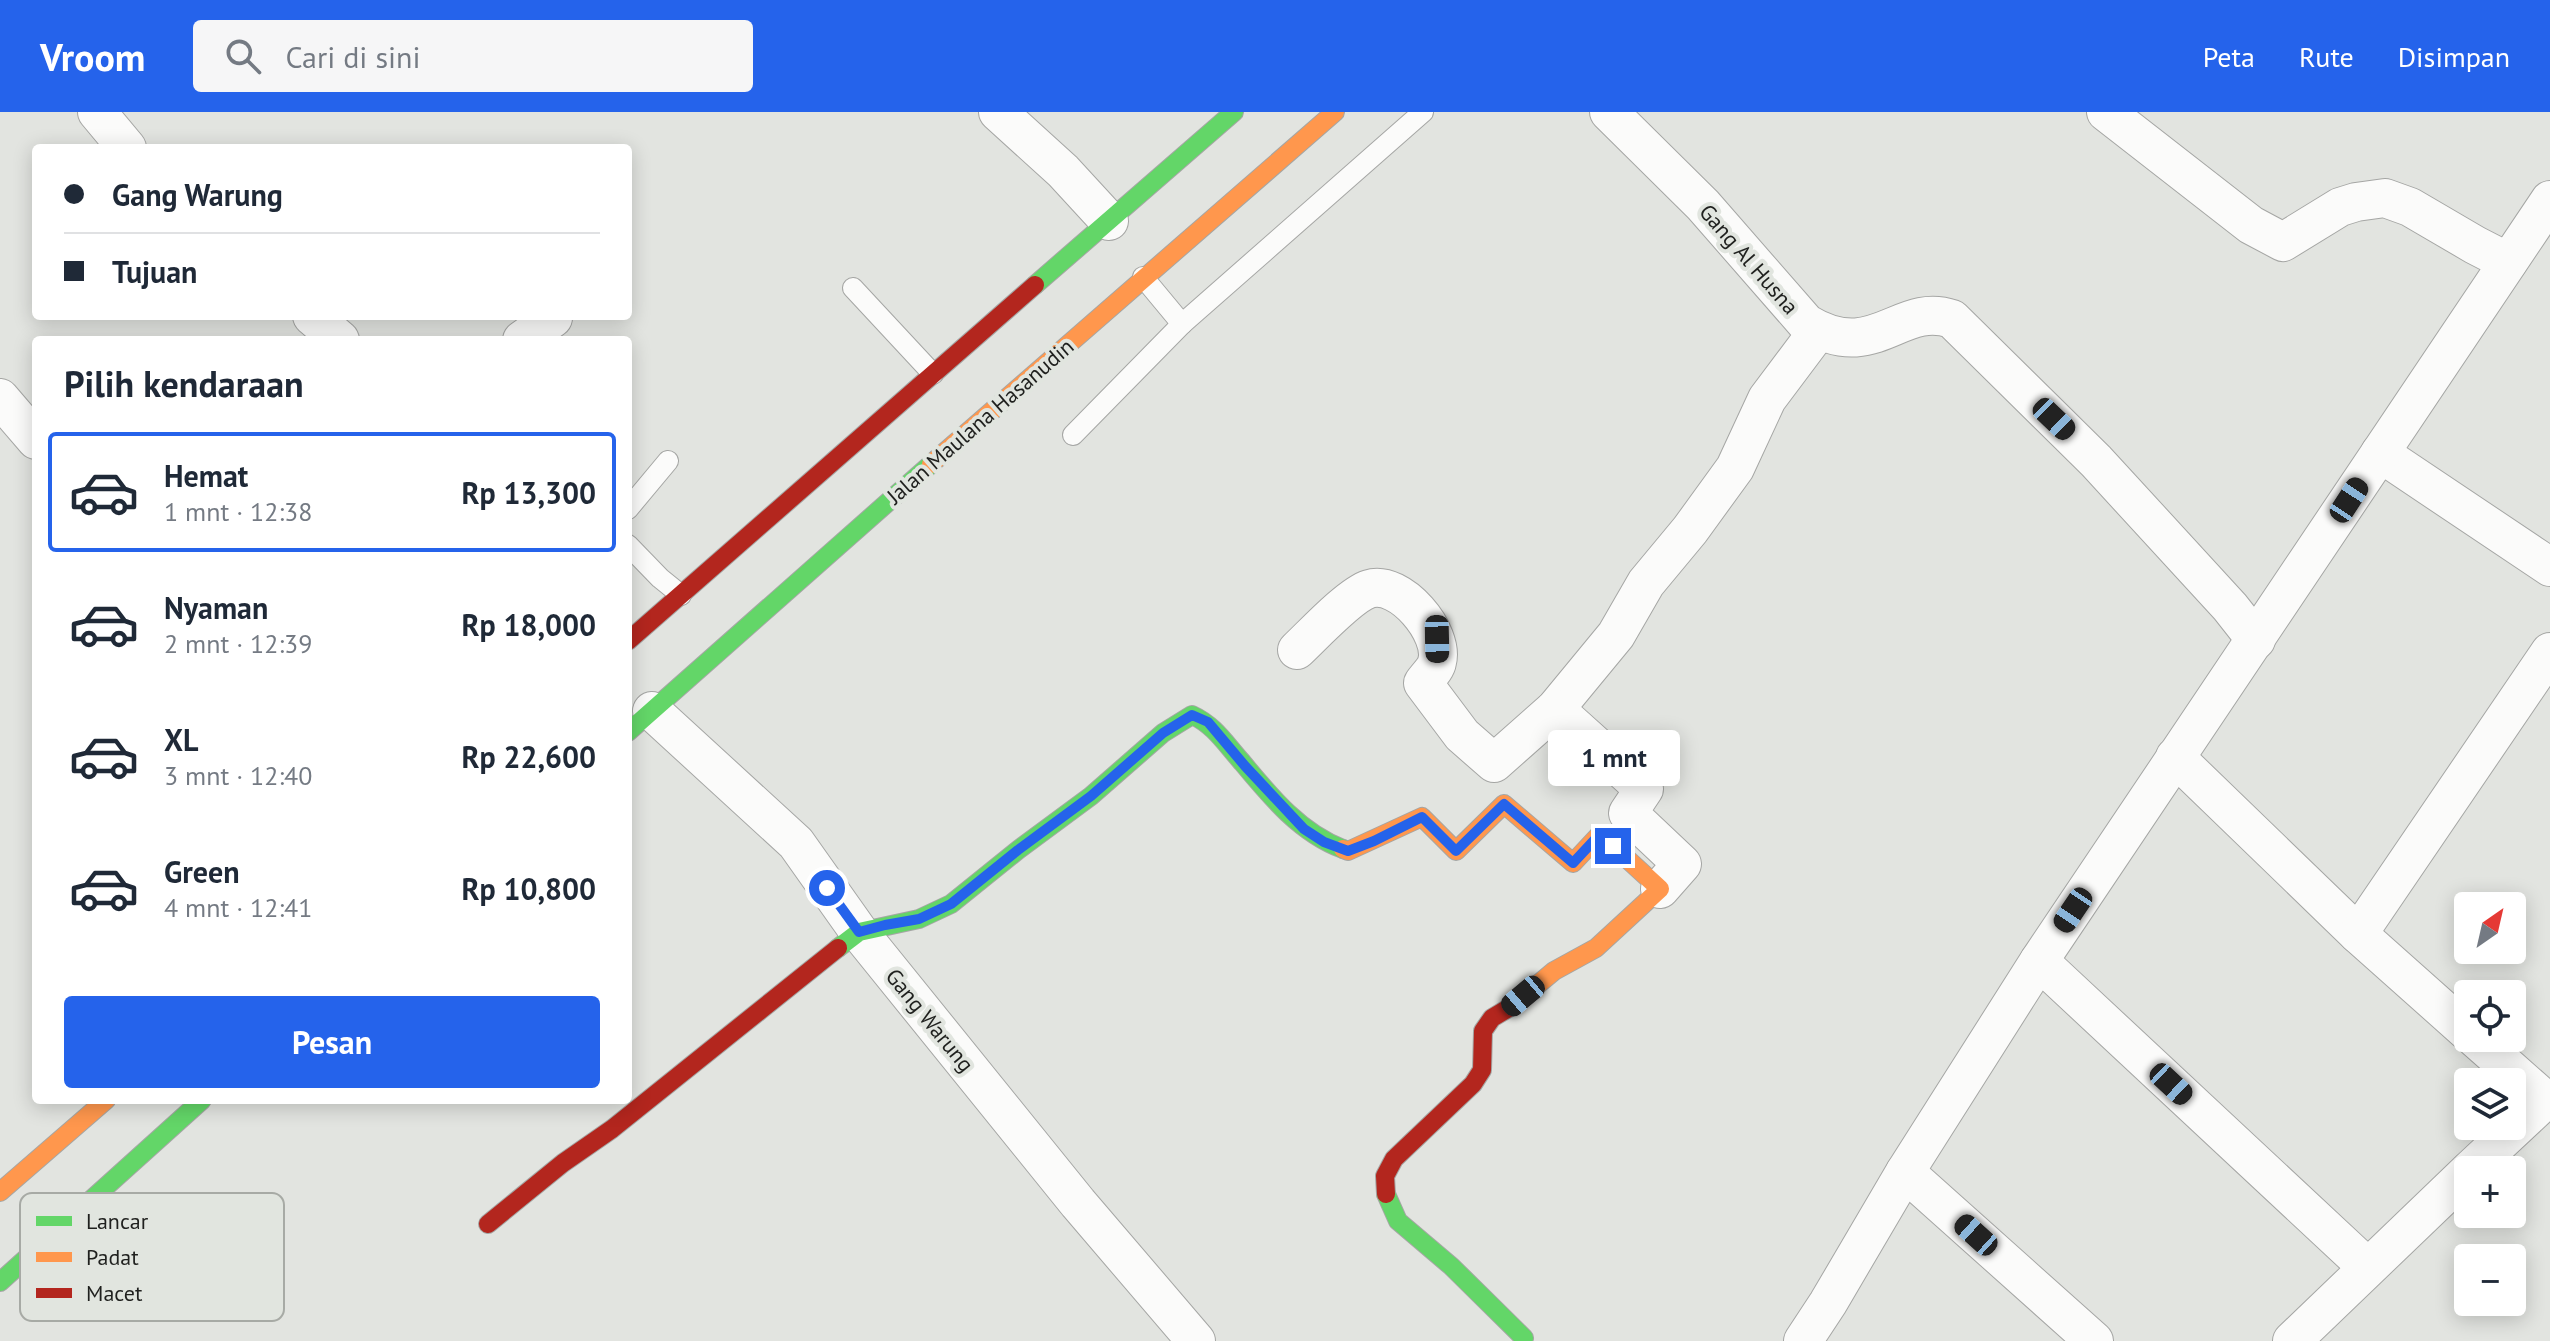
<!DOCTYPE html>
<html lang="id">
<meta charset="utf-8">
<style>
:root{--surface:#fff;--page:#f6f6f7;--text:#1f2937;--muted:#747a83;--line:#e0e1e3;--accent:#2563eb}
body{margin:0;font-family:"PT Sans",sans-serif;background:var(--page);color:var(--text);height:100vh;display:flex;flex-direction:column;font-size:30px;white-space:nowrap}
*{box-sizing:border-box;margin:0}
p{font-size:26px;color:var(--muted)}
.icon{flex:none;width:44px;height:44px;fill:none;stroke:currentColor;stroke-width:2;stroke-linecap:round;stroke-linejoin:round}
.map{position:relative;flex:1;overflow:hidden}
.sheet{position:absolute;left:32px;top:224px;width:600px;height:768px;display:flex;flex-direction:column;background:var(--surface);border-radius:8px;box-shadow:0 4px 20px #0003}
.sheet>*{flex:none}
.guide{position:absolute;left:32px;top:32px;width:600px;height:176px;border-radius:8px;box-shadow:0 4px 20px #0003;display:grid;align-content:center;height:176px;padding:0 32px;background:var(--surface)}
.needle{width:52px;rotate:34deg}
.buttons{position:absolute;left:2454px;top:780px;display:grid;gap:16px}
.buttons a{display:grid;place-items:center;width:72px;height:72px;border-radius:8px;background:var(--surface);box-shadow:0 4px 20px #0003;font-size:40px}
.end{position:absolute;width:36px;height:36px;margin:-18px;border:10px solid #2563eb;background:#fff;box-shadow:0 0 0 4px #fff}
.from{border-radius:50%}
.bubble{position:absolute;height:56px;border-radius:8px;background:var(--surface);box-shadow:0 4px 20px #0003;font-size:26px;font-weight:800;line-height:56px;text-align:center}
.car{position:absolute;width:24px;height:48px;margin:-24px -12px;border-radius:10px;box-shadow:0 0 6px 2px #0007;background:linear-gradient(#222 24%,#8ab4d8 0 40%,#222 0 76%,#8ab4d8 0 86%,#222 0)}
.guide b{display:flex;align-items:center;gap:28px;height:76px;font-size:30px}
.guide b+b{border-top:2px solid var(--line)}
.guide i{width:20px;height:20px;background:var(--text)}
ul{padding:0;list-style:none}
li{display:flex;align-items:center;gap:24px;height:120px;margin:0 16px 12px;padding:0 16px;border:4px solid transparent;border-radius:8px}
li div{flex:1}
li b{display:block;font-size:30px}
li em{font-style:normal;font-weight:800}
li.active{border-color:var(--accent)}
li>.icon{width:72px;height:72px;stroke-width:1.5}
h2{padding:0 32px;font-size:36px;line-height:96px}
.primary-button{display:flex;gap:16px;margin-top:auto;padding:16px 32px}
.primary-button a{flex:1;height:92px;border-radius:8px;background:var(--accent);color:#fff;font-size:32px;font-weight:800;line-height:92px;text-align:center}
header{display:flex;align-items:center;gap:48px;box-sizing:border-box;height:112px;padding:0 40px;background:var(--accent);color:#fff}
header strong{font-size:38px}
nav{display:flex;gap:44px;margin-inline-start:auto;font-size:28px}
.search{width:560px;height:72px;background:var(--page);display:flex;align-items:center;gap:20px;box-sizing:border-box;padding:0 28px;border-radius:8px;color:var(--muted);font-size:30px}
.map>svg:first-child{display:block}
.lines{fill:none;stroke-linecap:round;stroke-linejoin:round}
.lane-casing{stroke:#a5a6a4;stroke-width:22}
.street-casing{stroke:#a5a6a4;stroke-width:40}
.fast-casing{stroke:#a5a6a4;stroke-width:20}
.slow-casing{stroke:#a5a6a4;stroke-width:20}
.jam-casing{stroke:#a5a6a4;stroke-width:20}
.lane{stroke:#fbfbfa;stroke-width:20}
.street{stroke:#fbfbfa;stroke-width:38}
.fast{stroke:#63d668;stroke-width:18}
.slow{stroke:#ff974d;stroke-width:18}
.jam{stroke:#b3261e;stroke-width:18}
.route{stroke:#2563eb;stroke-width:10}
.labels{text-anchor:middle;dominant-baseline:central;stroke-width:8;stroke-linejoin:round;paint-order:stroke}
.street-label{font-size:22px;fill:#1f201e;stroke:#e1e5df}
.key{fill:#e1e5df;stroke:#a7aaa5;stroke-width:2}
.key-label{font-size:22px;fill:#1f201e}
</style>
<header>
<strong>Vroom</strong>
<div class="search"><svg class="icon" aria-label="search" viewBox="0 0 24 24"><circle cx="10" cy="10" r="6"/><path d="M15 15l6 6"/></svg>Cari di sini</div>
<nav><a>Peta</a><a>Rute</a><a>Disimpan</a></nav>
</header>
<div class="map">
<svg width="2550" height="1229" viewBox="0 0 2550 1229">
<rect width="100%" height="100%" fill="#e2e4e0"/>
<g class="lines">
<g class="lane-casing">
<g id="lane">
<polyline points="1143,165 1182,212"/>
<polyline points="853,176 933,262"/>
<polyline points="1073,323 1182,212 1423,0"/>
<polyline points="628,397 668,349"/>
<polyline points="628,433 660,466 681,483"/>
</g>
</g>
<g class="street-casing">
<g id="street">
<polyline points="97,0 127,36"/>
<polyline points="998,0 1063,59 1109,109"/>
<path d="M1609,0L1703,93L1806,211C1875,253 1899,189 1952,207L2096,349L2230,495L2256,528"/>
<polyline points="2106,0 2251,113 2283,130 2340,95 2356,90 2385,86 2410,95 2475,133 2508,150"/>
<polyline points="312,204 340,228"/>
<polyline points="522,228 553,206"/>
<polyline points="0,286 36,328"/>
<polyline points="2380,341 2550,455"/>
<path d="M1297,538C1313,523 1350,483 1369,477C1400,467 1445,521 1437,550C1436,557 1427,565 1423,571L1462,623L1494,651L1555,597L1616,523L1646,471L1690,418L1735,356L1767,287L1818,219"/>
<polyline points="1555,597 1644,677 1628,701 1682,752 1660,777"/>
<polyline points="652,599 796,731 859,820 1078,1091 1196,1229"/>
<polyline points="2175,645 2358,822 2468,920"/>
<polyline points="2358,822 2550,540"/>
<polyline points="2039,849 2367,1155"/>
<polyline points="2475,926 2545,988 2550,989"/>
<polyline points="2470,1058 2545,988"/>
<polyline points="1905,1060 2094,1229"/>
<polyline points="1803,1229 1828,1191 1905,1060 2039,849 2550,88"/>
<polyline points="2292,1229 2468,1060"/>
</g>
</g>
<g class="fast-casing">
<g id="fast">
<polyline points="1035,173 1234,0"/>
<polyline points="628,620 931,352"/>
<path d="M838,836L859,820L919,807L951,792L1018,738L1091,684L1163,621L1192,603C1214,613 1225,631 1241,649C1270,684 1300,721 1343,737"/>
<polyline points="1386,1082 1398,1109 1451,1154 1524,1226 1523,1229"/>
<polyline points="0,1170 202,988"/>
</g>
</g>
<g class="slow-casing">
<g id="slow">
<polyline points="931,352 1335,0"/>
<polyline points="1343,737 1348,739 1422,705 1456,739 1504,692 1573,751 1600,722 1660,777 1596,836 1554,859 1512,894"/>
<polyline points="0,1080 106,988"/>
</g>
</g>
<g class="jam-casing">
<g id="jam">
<polyline points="628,529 1035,173"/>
<polyline points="1386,1082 1385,1064 1394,1047 1473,972 1482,958 1483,919 1492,906 1512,894"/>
<polyline points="488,1112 563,1051 612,1017 838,836"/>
</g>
</g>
<use href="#lane" class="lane"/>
<use href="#street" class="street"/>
<use href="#fast" class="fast"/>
<use href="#slow" class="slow"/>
<use href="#jam" class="jam"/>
</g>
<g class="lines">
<polyline class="route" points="827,776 859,820 885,813 919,807 951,792 1018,738 1091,684 1163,621 1192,603 1208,610 1245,654 1304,717 1324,730 1348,739 1374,729 1422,705 1456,739 1504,692 1573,751 1600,722 1613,734"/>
</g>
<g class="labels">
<g class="street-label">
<text transform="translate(1749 147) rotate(49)">Gang Al Husna</text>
<text transform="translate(980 309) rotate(-41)">Jalan Maulana Hasanudin</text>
<text transform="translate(930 908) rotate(51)">Gang Warung</text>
</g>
</g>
<rect x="20" y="1081" width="264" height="128" rx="12" class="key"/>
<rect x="36" y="1104" width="36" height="10" fill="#63d668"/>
<rect x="36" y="1140" width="36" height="10" fill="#ff974d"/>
<rect x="36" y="1176" width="36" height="10" fill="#b3261e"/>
<g class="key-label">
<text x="86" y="1117">Lancar</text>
<text x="86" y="1153">Padat</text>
<text x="86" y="1189">Macet</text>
</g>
</svg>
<div class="buttons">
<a><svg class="needle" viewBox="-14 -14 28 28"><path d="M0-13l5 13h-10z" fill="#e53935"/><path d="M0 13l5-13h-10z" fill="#747a83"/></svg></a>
<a><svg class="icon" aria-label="locate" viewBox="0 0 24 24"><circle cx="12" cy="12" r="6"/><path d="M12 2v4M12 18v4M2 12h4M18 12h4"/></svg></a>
<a><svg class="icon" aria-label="layers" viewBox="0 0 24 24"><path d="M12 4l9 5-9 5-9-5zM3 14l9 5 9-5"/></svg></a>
<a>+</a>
<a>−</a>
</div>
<i class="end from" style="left:827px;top:776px"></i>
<i class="end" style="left:1613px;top:734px"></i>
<div class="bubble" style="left:1548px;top:618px;width:132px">1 mnt</div>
<i class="car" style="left:2054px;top:307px;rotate:134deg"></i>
<i class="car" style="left:2349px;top:388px;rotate:33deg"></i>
<i class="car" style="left:1437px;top:527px;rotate:179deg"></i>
<i class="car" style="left:2073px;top:798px;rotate:214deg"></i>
<i class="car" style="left:1523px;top:884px;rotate:230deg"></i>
<i class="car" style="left:2171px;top:972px;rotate:133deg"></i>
<i class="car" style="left:1976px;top:1123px;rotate:312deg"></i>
<div class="guide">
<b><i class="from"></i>Gang Warung</b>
<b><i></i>Tujuan</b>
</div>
<section class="sheet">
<h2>Pilih kendaraan</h2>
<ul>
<li class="active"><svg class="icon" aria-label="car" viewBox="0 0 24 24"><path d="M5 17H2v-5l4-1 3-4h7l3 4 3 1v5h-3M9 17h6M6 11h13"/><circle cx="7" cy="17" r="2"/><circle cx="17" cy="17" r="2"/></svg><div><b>Hemat</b><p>1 mnt · 12:38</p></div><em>Rp 13,300</em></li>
<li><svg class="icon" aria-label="car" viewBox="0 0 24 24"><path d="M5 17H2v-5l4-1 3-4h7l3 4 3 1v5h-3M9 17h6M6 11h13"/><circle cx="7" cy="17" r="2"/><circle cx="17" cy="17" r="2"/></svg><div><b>Nyaman</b><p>2 mnt · 12:39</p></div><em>Rp 18,000</em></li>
<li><svg class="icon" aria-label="car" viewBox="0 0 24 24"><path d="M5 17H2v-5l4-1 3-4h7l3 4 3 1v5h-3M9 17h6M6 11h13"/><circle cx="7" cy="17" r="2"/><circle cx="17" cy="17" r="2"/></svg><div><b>XL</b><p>3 mnt · 12:40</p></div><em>Rp 22,600</em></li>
<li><svg class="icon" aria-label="car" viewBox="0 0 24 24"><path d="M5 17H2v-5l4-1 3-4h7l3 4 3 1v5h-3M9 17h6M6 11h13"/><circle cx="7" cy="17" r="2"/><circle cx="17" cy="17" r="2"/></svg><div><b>Green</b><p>4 mnt · 12:41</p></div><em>Rp 10,800</em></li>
</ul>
<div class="primary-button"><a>Pesan</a></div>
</section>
</div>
